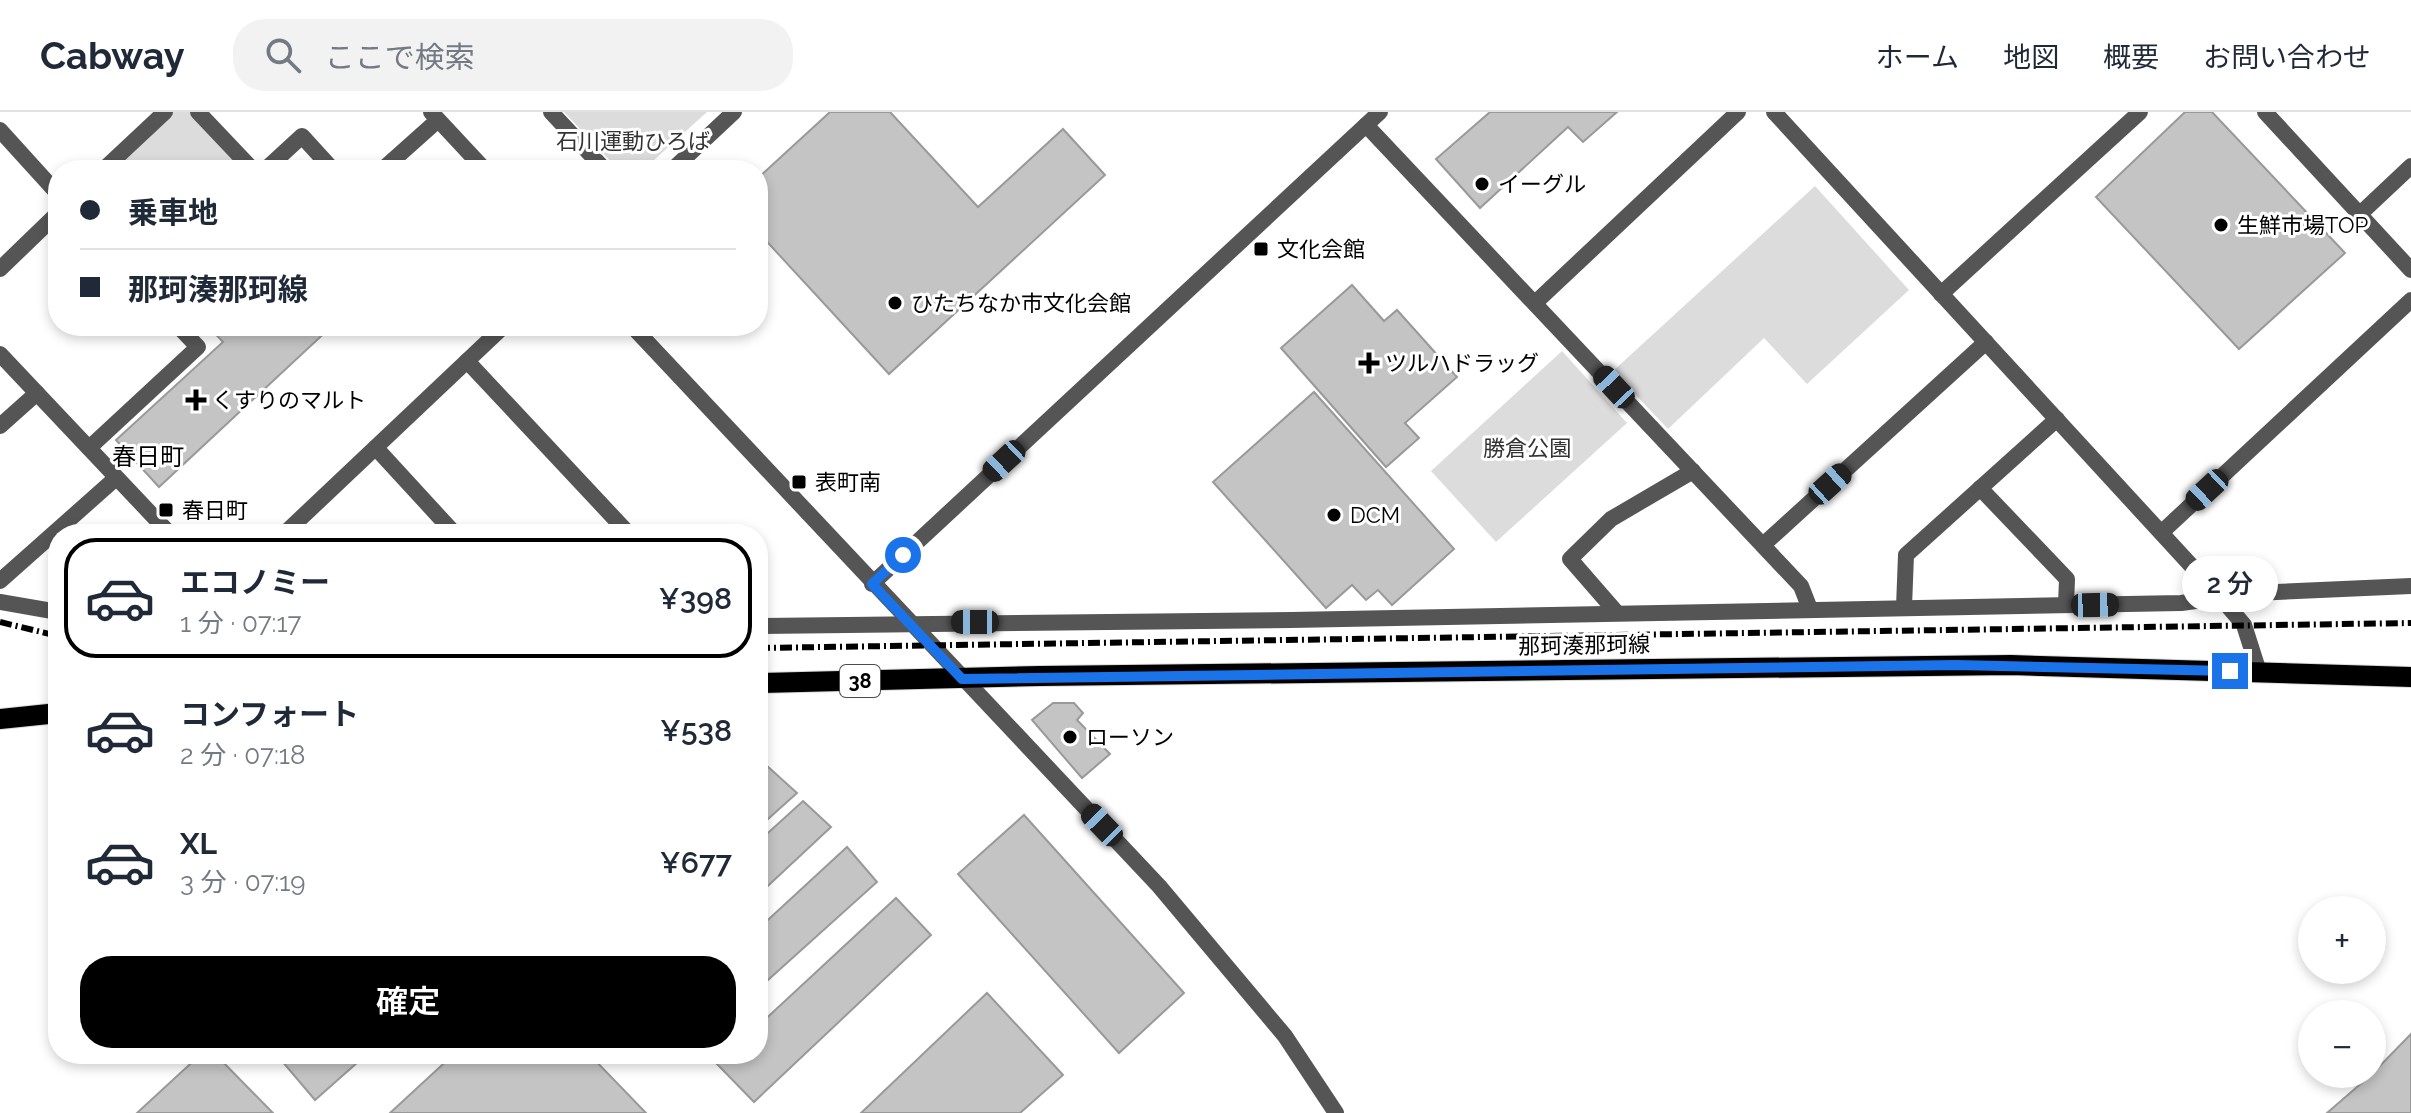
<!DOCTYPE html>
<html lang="ja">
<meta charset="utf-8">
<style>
:root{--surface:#fff;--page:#f2f2f3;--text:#1f2937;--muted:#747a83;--line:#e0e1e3;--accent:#000}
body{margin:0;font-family:Raleway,"Noto Sans JP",sans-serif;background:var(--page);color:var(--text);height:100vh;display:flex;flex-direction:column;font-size:30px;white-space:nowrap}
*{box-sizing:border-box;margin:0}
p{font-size:26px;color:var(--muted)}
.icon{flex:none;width:44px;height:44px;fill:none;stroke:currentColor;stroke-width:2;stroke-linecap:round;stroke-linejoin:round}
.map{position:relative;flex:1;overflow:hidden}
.side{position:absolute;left:48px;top:412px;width:720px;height:540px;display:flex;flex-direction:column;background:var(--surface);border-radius:32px;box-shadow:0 4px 12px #0003}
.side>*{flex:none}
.banner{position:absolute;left:48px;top:48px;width:720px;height:176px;border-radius:32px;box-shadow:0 4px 12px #0003;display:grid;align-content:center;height:176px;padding:0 32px;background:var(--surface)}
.buttons{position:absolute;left:2298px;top:784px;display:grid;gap:16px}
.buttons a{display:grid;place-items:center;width:88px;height:88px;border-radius:50%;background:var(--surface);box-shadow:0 4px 12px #0003;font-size:40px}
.end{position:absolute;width:36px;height:36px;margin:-18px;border:10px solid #1a73e8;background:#fff;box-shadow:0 0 0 4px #fff}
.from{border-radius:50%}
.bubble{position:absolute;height:56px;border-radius:28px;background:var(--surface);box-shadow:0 4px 12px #0003;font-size:26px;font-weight:600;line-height:56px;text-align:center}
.car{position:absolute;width:24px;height:48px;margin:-24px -12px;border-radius:10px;box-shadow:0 0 6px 2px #0007;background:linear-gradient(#222 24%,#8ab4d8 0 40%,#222 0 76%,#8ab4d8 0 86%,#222 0)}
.banner b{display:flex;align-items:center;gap:28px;height:76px;font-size:30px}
.banner b+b{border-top:2px solid var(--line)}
.banner i{width:20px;height:20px;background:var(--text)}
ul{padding:14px 0 0;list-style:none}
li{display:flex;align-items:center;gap:24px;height:120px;margin:0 16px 12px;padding:0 16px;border:4px solid transparent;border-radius:32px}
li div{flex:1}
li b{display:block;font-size:30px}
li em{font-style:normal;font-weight:600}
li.current{border-color:var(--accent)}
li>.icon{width:72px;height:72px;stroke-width:1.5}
.action{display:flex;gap:16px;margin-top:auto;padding:16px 32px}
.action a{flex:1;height:92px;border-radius:32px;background:var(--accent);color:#fff;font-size:32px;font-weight:600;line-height:92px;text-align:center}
header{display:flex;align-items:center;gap:48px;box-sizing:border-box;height:112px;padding:0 40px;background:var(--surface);border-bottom:2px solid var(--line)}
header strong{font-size:38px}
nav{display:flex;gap:44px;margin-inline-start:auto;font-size:28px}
.search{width:560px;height:72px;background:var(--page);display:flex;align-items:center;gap:20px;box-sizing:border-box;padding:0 28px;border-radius:32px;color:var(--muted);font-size:30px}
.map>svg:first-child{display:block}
.green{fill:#dcdcdc}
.building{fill:#c4c4c4;stroke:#999;stroke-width:2}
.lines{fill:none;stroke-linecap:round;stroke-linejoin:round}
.primary-casing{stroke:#dbdbdb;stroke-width:22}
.minor{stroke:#555;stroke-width:16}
.tertiary{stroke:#555;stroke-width:16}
.primary{stroke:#000;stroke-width:20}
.rail{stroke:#000;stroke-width:6;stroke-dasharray:12 4 2 4;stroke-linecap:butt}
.route{stroke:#1a73e8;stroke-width:10}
.poi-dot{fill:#000;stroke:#fff;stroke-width:3}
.labels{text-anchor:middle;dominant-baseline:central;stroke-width:6;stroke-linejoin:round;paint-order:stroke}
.shield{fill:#fff;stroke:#4c4c4c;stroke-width:2}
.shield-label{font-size:20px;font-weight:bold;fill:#000}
.park-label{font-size:22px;fill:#333;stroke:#fff}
.poi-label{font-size:22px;fill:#000;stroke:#fff;text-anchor:start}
.street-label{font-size:22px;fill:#000;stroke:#fff}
.neighbourhood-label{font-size:24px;fill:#000;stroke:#fff}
</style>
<header>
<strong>Cabway</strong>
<div class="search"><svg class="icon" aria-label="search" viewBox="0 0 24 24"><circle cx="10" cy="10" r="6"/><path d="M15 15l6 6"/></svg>ここで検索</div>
<nav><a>ホーム</a><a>地図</a><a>概要</a><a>お問い合わせ</a></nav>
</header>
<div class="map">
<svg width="2411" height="1001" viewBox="0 0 2411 1001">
<rect width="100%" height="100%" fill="#fff"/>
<g class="green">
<polygon points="165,0 198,0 253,58 103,58"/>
<polygon points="564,0 707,0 643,58 619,58"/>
<polygon points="1815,74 1909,178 1807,272 1764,226 1668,317 1613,259"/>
<polygon points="1562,239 1627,311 1496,430 1431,359"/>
</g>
<g class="building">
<polygon points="830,0 890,0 978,95 1063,17 1105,63 889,262 758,120 758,66"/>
<polygon points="1490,0 1617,0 1583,30 1568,15 1480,96 1436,47"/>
<polygon points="2185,0 2212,0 2345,141 2239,237 2096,85"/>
<polygon points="1352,173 1384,209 1397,198 1457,265 1405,311 1419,326 1386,355 1281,236"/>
<polygon points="208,214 332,214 159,375 116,328 223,230"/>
<polygon points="1314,280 1454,437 1392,493 1378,478 1366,488 1352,473 1326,496 1213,370"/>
<polygon points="1053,591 1074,591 1083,601 1077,608 1110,642 1082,666 1032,608"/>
<polygon points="766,653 797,681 758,716 758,661"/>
<polygon points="803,689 831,715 758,783 758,730"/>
<polygon points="1024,703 1184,881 1119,941 958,762"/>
<polygon points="847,735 877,770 758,877 758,817"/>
<polygon points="896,786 931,823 754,990 717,952 728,942 758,942 758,914"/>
<polygon points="987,881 1063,963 1020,1001 861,1001"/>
<polygon points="2411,922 2411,1001 2327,1001 2372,962"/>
<polygon points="201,942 215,942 273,1001 137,1001"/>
<polygon points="276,942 367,942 315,988"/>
<polygon points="454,942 589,942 646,1001 390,1001"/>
</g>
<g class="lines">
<g class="primary-casing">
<g id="primary">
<polyline points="758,571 1040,564 2011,553 2411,565"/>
<polyline points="0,607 58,601"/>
</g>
</g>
<g class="minor">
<polyline points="198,0 253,58"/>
<polyline points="551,0 605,58"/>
<polyline points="2265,0 2411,158"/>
<polyline points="1366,13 1801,474 1810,497"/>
<polyline points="0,18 58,82"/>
<polyline points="103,58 165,0"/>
<polyline points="265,58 302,24 333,58"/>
<polyline points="382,58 438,8"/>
<polyline points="2360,102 2411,54"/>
<polyline points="0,157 58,101"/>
<polyline points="1941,182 2140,0"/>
<polyline points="1535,191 1738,0"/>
<polyline points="467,249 629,422"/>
<polyline points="0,314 37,281"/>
<polyline points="89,336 198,235 178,214"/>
<polyline points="376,336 455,422"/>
<polyline points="1980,376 2067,467 2066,493"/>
<polyline points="1763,433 1986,230"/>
<polyline points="0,469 116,366"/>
<polyline points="0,490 58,500"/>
<polyline points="1904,495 1906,443 2057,307"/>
<polyline points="1617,501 1570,447 1611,407 1693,359"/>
<polyline points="758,514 1291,508 2181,491 2254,481 2411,474"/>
</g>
<g class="tertiary">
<polyline points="431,0 485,58"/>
<polyline points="1774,0 2221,486 2244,513 2259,560"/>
<polyline points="672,58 734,0"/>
<polyline points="632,214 1159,774 1285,924 1336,1001"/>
<polyline points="0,242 170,422"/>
<polyline points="2162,420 2411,188"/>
<polyline points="284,422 504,214"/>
<polyline points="872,472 1380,0"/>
</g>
<use href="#primary" class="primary"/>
<g class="rail">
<polyline points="0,510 58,524"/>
<polyline points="758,536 2411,511"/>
</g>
</g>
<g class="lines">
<polyline class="route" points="903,443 872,472 962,567 1956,553 2230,559"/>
</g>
<g class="poi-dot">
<circle cx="1482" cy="72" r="8"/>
<circle cx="2221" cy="113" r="8"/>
<rect x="1253" y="129" width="16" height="16" rx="4"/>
<circle cx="895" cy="191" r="8"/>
<path d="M1365 239h8v8h8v8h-8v8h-8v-8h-8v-8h8z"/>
<path d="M192 276h8v8h8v8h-8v8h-8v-8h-8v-8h8z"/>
<rect x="791" y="362" width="16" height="16" rx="4"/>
<rect x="158" y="390" width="16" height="16" rx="4"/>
<circle cx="1334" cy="403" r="8"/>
<circle cx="1070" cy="625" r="8"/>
</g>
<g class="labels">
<rect class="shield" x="840" y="553" width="40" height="32" rx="6"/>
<g class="shield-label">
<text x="860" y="569">38</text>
</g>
<g class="park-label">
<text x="633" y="29">石川運動ひろば</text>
<text x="1527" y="336">勝倉公園</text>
</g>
<g class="poi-label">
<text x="1498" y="72">イーグル</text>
<text x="2237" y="113">生鮮市場TOP</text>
<text x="1277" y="137">文化会館</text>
<text x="911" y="191">ひたちなか市文化会館</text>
<text x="1385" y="251">ツルハドラッグ</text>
<text x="212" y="288">くすりのマルト</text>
<text x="815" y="370">表町南</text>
<text x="182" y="398">春日町</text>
<text x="1350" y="403">DCM</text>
<text x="1086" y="625">ローソン</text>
</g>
<g class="street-label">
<text transform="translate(1584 533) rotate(-1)">那珂湊那珂線</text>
</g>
<g class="neighbourhood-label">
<text x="148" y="344">春日町</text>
</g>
</g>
</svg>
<div class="buttons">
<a>+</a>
<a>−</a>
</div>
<i class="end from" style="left:903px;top:443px"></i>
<i class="end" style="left:2230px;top:559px"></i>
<div class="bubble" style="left:2182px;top:444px;width:96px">2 分</div>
<i class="car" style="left:1614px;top:275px;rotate:317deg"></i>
<i class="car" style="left:1004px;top:349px;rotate:227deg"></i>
<i class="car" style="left:1830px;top:372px;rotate:48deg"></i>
<i class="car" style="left:2207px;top:378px;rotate:227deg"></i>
<i class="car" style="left:2095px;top:493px;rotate:89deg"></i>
<i class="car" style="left:975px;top:510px;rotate:270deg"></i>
<i class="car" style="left:1102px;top:713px;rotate:316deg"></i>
<div class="banner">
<b><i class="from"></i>乗車地</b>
<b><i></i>那珂湊那珂線</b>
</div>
<section class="side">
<ul>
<li class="current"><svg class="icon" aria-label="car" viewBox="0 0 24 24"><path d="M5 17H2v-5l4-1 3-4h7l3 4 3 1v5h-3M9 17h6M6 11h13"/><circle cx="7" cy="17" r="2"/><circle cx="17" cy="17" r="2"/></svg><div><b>エコノミー</b><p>1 分 · 07:17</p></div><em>¥398</em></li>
<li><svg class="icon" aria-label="car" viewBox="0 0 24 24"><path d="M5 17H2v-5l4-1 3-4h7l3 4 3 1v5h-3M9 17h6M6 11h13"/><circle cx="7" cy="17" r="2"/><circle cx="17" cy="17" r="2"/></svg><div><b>コンフォート</b><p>2 分 · 07:18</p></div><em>¥538</em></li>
<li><svg class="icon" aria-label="car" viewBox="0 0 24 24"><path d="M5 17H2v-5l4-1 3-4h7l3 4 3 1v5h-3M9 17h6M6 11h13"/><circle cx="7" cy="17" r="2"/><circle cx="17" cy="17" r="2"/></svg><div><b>XL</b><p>3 分 · 07:19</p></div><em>¥677</em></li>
</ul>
<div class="action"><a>確定</a></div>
</section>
</div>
